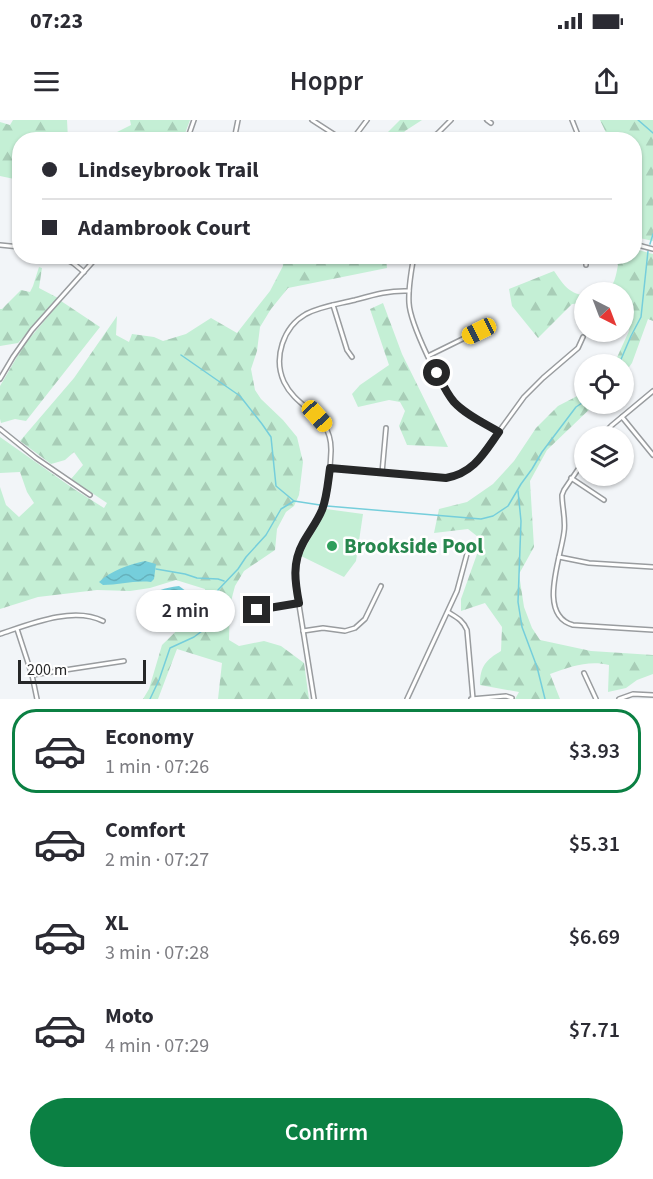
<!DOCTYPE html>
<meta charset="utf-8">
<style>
:root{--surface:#fff;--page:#f2f2f3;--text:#2b2b33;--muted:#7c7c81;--line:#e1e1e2;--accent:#0b8043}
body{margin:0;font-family:"Source Sans 3",sans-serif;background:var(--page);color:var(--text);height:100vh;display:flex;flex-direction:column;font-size:22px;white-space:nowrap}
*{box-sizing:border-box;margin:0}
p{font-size:20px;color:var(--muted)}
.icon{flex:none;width:33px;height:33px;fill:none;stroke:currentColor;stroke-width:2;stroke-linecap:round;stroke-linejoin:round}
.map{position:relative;height:579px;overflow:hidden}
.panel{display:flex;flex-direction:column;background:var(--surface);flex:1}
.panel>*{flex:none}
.guide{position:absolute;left:12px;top:12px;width:630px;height:132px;border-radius:24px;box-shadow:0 2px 4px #0004;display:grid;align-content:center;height:132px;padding:0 30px;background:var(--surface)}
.needle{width:39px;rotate:138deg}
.fabs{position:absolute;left:574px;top:162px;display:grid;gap:12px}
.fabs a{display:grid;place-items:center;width:60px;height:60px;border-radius:50%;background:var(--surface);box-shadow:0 2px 4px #0004;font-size:30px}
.scale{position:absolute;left:18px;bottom:15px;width:128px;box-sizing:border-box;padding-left:6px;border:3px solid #262728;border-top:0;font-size:16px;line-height:21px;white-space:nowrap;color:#262728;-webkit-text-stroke:4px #fff;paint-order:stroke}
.end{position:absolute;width:27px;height:27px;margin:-14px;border:8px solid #262728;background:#fff;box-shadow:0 0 0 3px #fff}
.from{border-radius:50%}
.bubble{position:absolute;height:42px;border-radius:21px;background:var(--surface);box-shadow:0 2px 4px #0004;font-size:20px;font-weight:600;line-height:42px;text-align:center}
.car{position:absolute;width:18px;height:36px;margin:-18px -9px;border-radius:8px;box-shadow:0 0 4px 2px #0007;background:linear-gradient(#f5c518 24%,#345 0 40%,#f5c518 0 76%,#345 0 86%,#f5c518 0)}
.guide b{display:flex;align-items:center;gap:21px;height:57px;font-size:22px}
.guide b+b{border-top:2px solid var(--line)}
.guide i{width:15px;height:15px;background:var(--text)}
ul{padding:10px 0 0;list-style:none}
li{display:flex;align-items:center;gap:18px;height:84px;margin:0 12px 9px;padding:0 18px;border:3px solid transparent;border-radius:24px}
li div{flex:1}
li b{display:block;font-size:22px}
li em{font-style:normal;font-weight:600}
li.active{border-color:var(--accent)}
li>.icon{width:54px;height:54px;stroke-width:1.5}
.button{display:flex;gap:12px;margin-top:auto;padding:12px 30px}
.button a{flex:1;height:69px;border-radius:36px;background:var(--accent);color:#fff;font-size:24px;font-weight:600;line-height:69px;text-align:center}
.status{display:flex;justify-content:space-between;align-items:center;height:42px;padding:0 30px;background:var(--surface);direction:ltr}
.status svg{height:16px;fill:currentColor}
header{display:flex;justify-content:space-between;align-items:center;height:78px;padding:0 30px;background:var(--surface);font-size:27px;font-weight:600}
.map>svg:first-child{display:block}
.forest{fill:url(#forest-firs)}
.green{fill:#c4efd5}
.water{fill:url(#water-waves)}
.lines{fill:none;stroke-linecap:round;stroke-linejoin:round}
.stream{stroke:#75cedb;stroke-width:1.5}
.street-casing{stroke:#999c9f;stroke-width:6}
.street{stroke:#fff;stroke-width:3}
.route{stroke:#262728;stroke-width:8}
.leisure-dot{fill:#2e9e5b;stroke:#fff;stroke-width:2}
.labels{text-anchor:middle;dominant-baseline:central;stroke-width:5;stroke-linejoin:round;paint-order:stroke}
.leisure-label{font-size:21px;font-weight:bold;fill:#27864d;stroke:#fff;text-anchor:start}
</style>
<div class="status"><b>07:23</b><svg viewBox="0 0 49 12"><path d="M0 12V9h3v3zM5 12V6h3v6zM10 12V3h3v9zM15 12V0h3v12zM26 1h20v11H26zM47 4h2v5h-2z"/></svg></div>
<header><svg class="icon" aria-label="menu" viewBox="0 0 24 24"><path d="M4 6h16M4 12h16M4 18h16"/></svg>Hoppr<svg class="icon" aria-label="share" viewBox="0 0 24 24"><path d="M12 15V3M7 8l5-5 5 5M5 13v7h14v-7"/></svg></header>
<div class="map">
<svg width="653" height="579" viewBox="0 0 653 579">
<defs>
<pattern id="forest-firs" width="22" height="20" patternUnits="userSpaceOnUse" patternTransform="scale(1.5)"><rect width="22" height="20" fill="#c4efd5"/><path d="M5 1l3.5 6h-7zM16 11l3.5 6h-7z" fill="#a8cdb7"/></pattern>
<pattern id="water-waves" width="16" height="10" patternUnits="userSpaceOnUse" patternTransform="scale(1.5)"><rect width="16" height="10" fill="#75cedb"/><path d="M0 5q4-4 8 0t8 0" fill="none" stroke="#65b1bc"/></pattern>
</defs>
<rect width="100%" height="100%" fill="#f2f5f8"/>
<g class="forest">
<polygon points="13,0 67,0 68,19 20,20 19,60 0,56 0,2 10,5"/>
<polygon points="130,0 190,0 183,19 108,19 107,17 131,5"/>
<polygon points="400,0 422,0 405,11 399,19 381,19"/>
<polygon points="600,0 653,0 653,121 635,117 634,20 609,19"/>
<path d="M635,129L653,134V201L648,199L632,243L624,254V244H614L629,211L624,191V172H605C615,166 616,155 618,145L613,137L634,136Z"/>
<polygon points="356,136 368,141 386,138 387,148 288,168 271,189 260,207 257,231 251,249 255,270 261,279 283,300 297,317 303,342 299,375 294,386 286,392 277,409 275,430 244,451 235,466 230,485 229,520 239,526 264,521 281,526 304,543 309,579 218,579 222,543 177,529 158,579 143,579 149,569 162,525 204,484 206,480 205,469 176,460 150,468 130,471 97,470 38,477 0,489 0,367 6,385 19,397 34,383 27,372 20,352 0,353 0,317 74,369 104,388 107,383 71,359 83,345 74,332 65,340 51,344 20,321 74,258 117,196 116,215 129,222 132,214 154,217 163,221 186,214 211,198 237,213 270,171 283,146 282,137"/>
<polygon points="39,147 42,148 39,168 58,178 18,223 0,226 0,189 2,189 21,170 30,172 33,166"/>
<path d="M554,151C564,165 567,172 585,176V183L572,184L538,218L512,186L509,169Z"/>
<polygon points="61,181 100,207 26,301 15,299 1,303 0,299 0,266 24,225"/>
<polygon points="383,183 402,234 448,327 407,325 399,306 405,291 400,282 389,280 358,287 352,274 360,265 389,245 370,189"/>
<path d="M585,272V284H595L547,330L530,361L534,427L519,454L524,487L532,508L540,520L591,531L653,535V554L637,560L626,568L608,572L609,545C588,540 570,547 550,554L560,579H515L519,572L480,565C480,546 486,540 501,531L502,507L485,483L461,491V479L482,420L468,409L434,413L439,389L467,382L493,364L514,341L536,308L558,286Z"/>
</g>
<polygon class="green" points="326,389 363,394 356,441 344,457 301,436"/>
<g class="water">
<path d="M145,441L156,444L154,459L151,462C135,460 119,465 103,465L99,462C112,450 128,445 145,441Z"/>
<path d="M179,466L190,474V481L169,504L160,509L153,507C143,477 148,470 179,466Z"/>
</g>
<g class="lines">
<g class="stream">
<polyline points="638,0 653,13"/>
<polyline points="650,124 653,114"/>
<polyline points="181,235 240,276 262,304 271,317 276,366 294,381 320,385"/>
<polyline points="619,244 631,216 641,197 648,131"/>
<polyline points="518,371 521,401 518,482 522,507 537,547 545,579"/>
<polyline points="327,386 481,399 493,396 508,386 521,364 532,349 542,332 576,287 585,281"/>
<polyline points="156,449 185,454 197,458 218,459 224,461"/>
<polyline points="150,579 159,560 170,528 194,517 206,508 211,500 210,485 218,470 238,449 246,437 266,415 281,389 294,381"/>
</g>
<g class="street-casing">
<g id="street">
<polyline points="312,0 343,20"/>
<polyline points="487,0 491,3"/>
<polyline points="572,0 580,20"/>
<polyline points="187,20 194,0"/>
<polyline points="234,20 238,0"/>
<polyline points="352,20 367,0"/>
<polyline points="429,20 438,13 451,0"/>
<polyline points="634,124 653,129"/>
<polyline points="0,125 20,127"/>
<polyline points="59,136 73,143 84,152"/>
<path d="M414,136C411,152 408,167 409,183C410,203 441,269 456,284C468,296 484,303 499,312"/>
<polyline points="586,145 586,136"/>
<polyline points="333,185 347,230 352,237"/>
<polyline points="428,236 489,206"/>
<polyline points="0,259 13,237 32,210 98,136"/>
<polyline points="622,297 653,335"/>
<polyline points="0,309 36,338 90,375"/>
<polyline points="601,316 611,306 653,271"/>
<path d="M585,339L564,370L562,375C562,387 566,400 564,412C561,438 537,495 573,505L653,510"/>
<polyline points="330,348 443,358 455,356 468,349 476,343 524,277 543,258 578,228 583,217"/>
<polyline points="382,353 386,308"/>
<polyline points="571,358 604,380"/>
<polyline points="559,437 589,443 653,447"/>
<polyline points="257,490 299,483"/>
<path d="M448,492C456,497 463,500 467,510L473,579"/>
<polyline points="17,509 32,555 37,579"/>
<polyline points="303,511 323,508 345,511 355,508 365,499 381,466"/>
<path d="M0,514C30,504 73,486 103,501"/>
<polyline points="584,553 596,579"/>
<polyline points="32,555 124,541"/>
<path d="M314,579L296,466C292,427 310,421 322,390C329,372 330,350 331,331C332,293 298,291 284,262C273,238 283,207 306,194C321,186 339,184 355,180C373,175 390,170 409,171"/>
<polyline points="407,579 457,471 468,430"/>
<polyline points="471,579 506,576 512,578"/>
<polyline points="619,579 633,574 653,575"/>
</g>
</g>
<use href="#street" class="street"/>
</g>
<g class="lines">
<path class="route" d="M257,490L299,483C295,462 292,443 303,423C309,412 317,402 322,390C327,377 328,362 330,348L446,358C474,353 484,333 499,312C484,303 466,295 454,282C447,274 442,263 437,253"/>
</g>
<circle class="leisure-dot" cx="332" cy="426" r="6"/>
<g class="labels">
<g class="leisure-label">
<text x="344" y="426">Brookside Pool</text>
</g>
</g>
</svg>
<div class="fabs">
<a><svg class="needle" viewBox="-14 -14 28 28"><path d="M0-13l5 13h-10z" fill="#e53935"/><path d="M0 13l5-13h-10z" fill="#7c7c81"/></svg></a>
<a><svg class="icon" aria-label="locate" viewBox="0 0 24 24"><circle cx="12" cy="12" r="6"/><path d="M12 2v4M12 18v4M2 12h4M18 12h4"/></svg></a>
<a><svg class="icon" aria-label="layers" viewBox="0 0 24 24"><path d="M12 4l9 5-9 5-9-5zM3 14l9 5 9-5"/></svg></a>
</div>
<div class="scale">200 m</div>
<i class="end from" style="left:437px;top:253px"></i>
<i class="end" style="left:257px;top:490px"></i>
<div class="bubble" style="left:136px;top:470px;width:99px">2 min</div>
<i class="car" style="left:479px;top:211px;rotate:244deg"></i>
<i class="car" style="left:317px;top:296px;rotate:138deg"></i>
<div class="guide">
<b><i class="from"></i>Lindseybrook Trail</b>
<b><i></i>Adambrook Court</b>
</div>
</div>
<section class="panel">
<ul>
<li class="active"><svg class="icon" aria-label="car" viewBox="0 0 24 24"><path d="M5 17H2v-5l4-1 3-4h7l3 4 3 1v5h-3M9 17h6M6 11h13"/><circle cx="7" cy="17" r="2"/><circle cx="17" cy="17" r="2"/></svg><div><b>Economy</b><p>1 min · 07:26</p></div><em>$3.93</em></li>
<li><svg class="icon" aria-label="car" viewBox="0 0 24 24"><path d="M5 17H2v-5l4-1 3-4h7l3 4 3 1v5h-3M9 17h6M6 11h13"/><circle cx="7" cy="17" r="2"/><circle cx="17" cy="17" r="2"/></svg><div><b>Comfort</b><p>2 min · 07:27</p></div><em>$5.31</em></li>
<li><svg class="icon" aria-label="car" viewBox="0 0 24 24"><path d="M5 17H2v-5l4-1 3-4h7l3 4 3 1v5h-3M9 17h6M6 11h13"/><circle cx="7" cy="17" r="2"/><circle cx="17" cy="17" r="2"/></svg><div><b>XL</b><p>3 min · 07:28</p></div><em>$6.69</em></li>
<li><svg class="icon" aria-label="car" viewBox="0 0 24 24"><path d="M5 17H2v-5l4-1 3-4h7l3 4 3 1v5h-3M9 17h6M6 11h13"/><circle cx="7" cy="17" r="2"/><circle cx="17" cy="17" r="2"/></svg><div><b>Moto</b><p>4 min · 07:29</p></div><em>$7.71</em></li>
</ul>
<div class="button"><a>Confirm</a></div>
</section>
